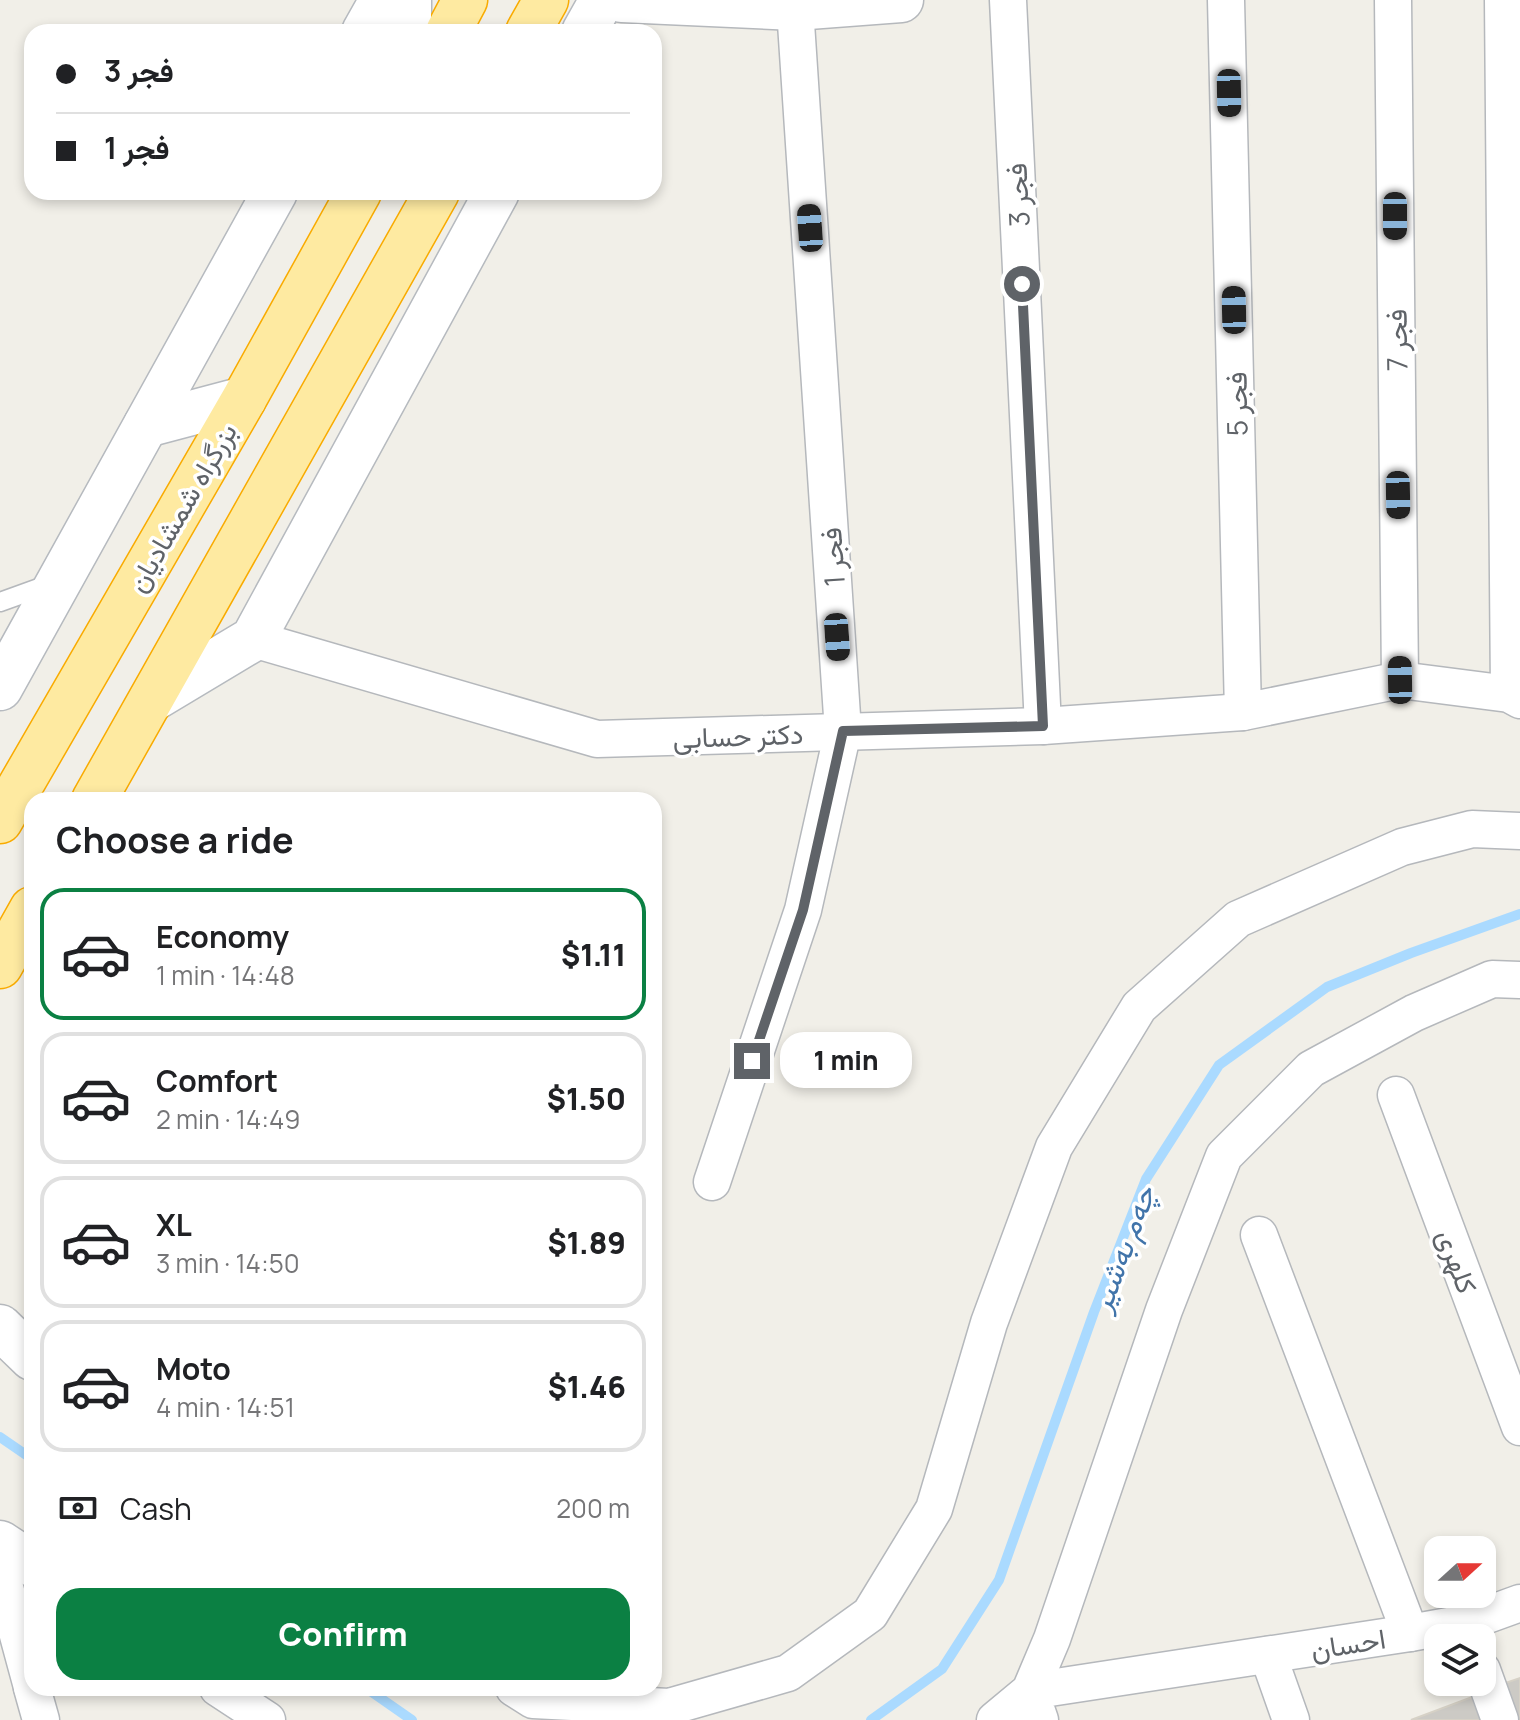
<!DOCTYPE html>
<meta charset="utf-8">
<style>
:root{--surface:#fff;--page:#f2f2f2;--text:#202124;--muted:#757577;--line:#e0e0e0;--accent:#0b8043}
body{margin:0;font-family:Manrope,Vazirmatn,sans-serif;background:var(--page);color:var(--text);height:100vh;display:flex;flex-direction:column;font-size:30px;white-space:nowrap}
*{box-sizing:border-box;margin:0}
p{font-size:26px;color:var(--muted)}
.icon{flex:none;width:44px;height:44px;fill:none;stroke:currentColor;stroke-width:2;stroke-linecap:round;stroke-linejoin:round}
.map{position:relative;flex:1;overflow:hidden}
.panel{position:absolute;left:24px;top:792px;width:638px;height:904px;display:flex;flex-direction:column;background:var(--surface);border-radius:24px;box-shadow:0 4px 12px #0003}
.panel>*{flex:none}
.guide{position:absolute;left:24px;top:24px;width:638px;height:176px;border-radius:24px;box-shadow:0 4px 12px #0003;display:grid;align-content:center;height:176px;padding:0 32px;background:var(--surface)}
.needle{width:52px;rotate:69deg}
.buttons{position:absolute;left:1424px;top:1536px;display:grid;gap:16px}
.buttons a{display:grid;place-items:center;width:72px;height:72px;border-radius:16px;background:var(--surface);box-shadow:0 4px 12px #0003;font-size:40px}
.end{position:absolute;width:36px;height:36px;margin:-18px;border:10px solid #5f6368;background:#fff;box-shadow:0 0 0 4px #fff}
.from{border-radius:50%}
.bubble{position:absolute;height:56px;border-radius:24px;background:var(--surface);box-shadow:0 4px 12px #0003;font-size:26px;font-weight:800;line-height:56px;text-align:center}
.car{position:absolute;width:24px;height:48px;margin:-24px -12px;border-radius:10px;box-shadow:0 0 6px 2px #0007;background:linear-gradient(#222 24%,#8ab4d8 0 40%,#222 0 76%,#8ab4d8 0 86%,#222 0)}
.guide b{display:flex;align-items:center;gap:28px;height:76px;font-size:30px}
.guide b+b{border-top:2px solid var(--line)}
.guide i{width:20px;height:20px;background:var(--text)}
ul{padding:0;list-style:none}
li{display:flex;align-items:center;gap:24px;height:132px;margin:0 16px 12px;padding:0 16px;border:4px solid var(--line);border-radius:24px}
li div{flex:1}
li b{display:block;font-size:30px}
li em{font-style:normal;font-weight:800}
li.active{border-color:var(--accent)}
li>.icon{width:72px;height:72px;stroke-width:1.5}
h2{padding:0 32px;font-size:36px;line-height:96px}
.pay{display:flex;align-items:center;gap:20px;height:88px;padding:0 32px;font-size:30px}
.pay p{margin-inline-start:auto}
.primary-button{display:flex;gap:16px;margin-top:auto;padding:16px 32px}
.primary-button a{flex:1;height:92px;border-radius:24px;background:var(--accent);color:#fff;font-size:32px;font-weight:800;line-height:92px;text-align:center}
.map>svg:first-child{display:block}
.lines{fill:none;stroke-linecap:round;stroke-linejoin:round}
.stream{stroke:#aadaff;stroke-width:10}
.building{fill:#cccac5;stroke:#d6d1c6;stroke-width:2}
.service-casing{stroke:#b5b8bc;stroke-width:21}
.minor-casing{stroke:#b5b8bc;stroke-width:39}
.tertiary-casing{stroke:#b5b8bc;stroke-width:47}
.secondary-casing{stroke:#b6babf;stroke-width:47}
.trunk-casing{stroke:#f9ab00;stroke-width:47}
.service{stroke:#fff;stroke-width:18}
.minor{stroke:#fff;stroke-width:36}
.tertiary{stroke:#fff;stroke-width:44}
.secondary{stroke:#fff;stroke-width:44}
.trunk{stroke:#feeaa1;stroke-width:44}
.route{stroke:#5f6368;stroke-width:10}
.labels{text-anchor:middle;dominant-baseline:central;stroke-width:7;stroke-linejoin:round;paint-order:stroke}
.street-label{font-size:28px;fill:#5f6368;stroke:#fff}
.water-label{font-size:30px;font-style:italic;fill:#4174aa;stroke:#fff}
</style>
<div class="map">
<svg width="1520" height="1720" viewBox="0 0 1520 1720">
<rect width="100%" height="100%" fill="#f1efe8"/>
<g class="lines">
<g class="stream">
<polyline points="0,1437 32,1459"/>
<polyline points="366,1688 412,1720"/>
<polyline points="871,1720 942,1669 999,1580 1094,1312 1146,1179 1219,1065 1327,987 1411,953 1520,914"/>
</g>
</g>
<g class="building">
<polygon points="1520,1678 1520,1720 1515,1720 1502,1684"/>
<polygon points="1472,1697 1481,1720 1411,1720"/>
</g>
<g class="lines">
<g class="service-casing">
<polyline id="service" points="0,602 50,584"/>
</g>
<g class="minor-casing">
<g id="minor">
<polyline points="1008,0 1043,726"/>
<polyline points="1226,0 1243,712"/>
<polyline points="1393,0 1400,680"/>
<polyline points="1503,0 1509,694"/>
<polyline points="253,639 597,739 1043,726 1243,712 1400,680 1509,694 1520,700"/>
<polyline points="1396,1095 1520,1427"/>
<polyline points="712,1182 803,910 843,731 795,8"/>
<polyline points="1259,1235 1410,1633"/>
<polyline points="0,1569 32,1687"/>
<polyline points="1268,1655 1291,1720"/>
<polyline points="1482,1670 1500,1720"/>
<polyline points="32,1688 41,1720"/>
<polyline points="218,1688 267,1720"/>
<polyline points="514,1688 533,1700 669,1707 788,1673 870,1614 934,1509 989,1323 1054,1147 1139,1007 1238,919 1402,847 1472,829 1520,831"/>
<polyline points="995,1720 1030,1691 1052,1639 1164,1310 1224,1156 1311,1069 1414,1013 1492,979 1520,980"/>
<polyline points="1040,1720 1030,1691 1410,1633 1465,1623 1520,1603"/>
</g>
</g>
<g class="tertiary-casing">
<g id="tertiary">
<polyline points="622,0 795,8 901,0"/>
<polyline points="0,1327 32,1358"/>
<polyline points="0,1543 32,1564"/>
</g>
</g>
<g class="secondary-casing">
<g id="secondary">
<polyline points="409,0 409,32"/>
<polyline points="364,32 382,0"/>
<polyline points="584,32 602,0"/>
<polyline points="146,425 244,399"/>
<polyline points="0,688 275,192"/>
<polyline points="151,700 253,639 497,192"/>
</g>
</g>
<g class="trunk-casing">
<g id="trunk">
<polyline points="448,32 465,0"/>
<polyline points="528,32 546,0"/>
<polyline points="94,800 437,192"/>
<polyline points="0,821 244,399 359,192"/>
<polyline points="0,966 32,909"/>
</g>
</g>
<use href="#service" class="service"/>
<use href="#minor" class="minor"/>
<use href="#tertiary" class="tertiary"/>
<use href="#secondary" class="secondary"/>
<use href="#trunk" class="trunk"/>
</g>
<g class="lines">
<polyline class="route" points="752,1061 803,910 843,731 1043,726 1022,284"/>
</g>
<g class="labels">
<g class="street-label">
<text transform="translate(1017 195) rotate(-93)">فجر 3</text>
<text transform="translate(1396 340) rotate(-91)">فجر 7</text>
<text transform="translate(1236 404) rotate(-91)">فجر 5</text>
<text transform="translate(181 507) rotate(-60)">بزرگراه شمشادیان</text>
<text transform="translate(832 557) rotate(-94)">فجر 1</text>
<text transform="translate(738 735) rotate(-2)">دکتر حسابی</text>
<text transform="translate(1458 1261) rotate(70)">کلهری</text>
<text transform="translate(1348 1643) rotate(-9)">احسان</text>
</g>
<g class="water-label">
<text transform="translate(1122 1248) rotate(-69)">چەم بەشیر</text>
</g>
</g>
</svg>
<div class="buttons">
<a><svg class="needle" viewBox="-14 -14 28 28"><path d="M0-13l5 13h-10z" fill="#e53935"/><path d="M0 13l5-13h-10z" fill="#757577"/></svg></a>
<a><svg class="icon" aria-label="layers" viewBox="0 0 24 24"><path d="M12 4l9 5-9 5-9-5zM3 14l9 5 9-5"/></svg></a>
</div>
<i class="end from" style="left:1022px;top:284px"></i>
<i class="end" style="left:752px;top:1061px"></i>
<div class="bubble" style="left:780px;top:1032px;width:132px">1 min</div>
<i class="car" style="left:1229px;top:93px;rotate:179deg"></i>
<i class="car" style="left:1395px;top:216px;rotate:180deg"></i>
<i class="car" style="left:810px;top:228px;rotate:356deg"></i>
<i class="car" style="left:1234px;top:310px;rotate:359deg"></i>
<i class="car" style="left:1398px;top:495px;rotate:179deg"></i>
<i class="car" style="left:837px;top:637px;rotate:176deg"></i>
<i class="car" style="left:1400px;top:680px;rotate:359deg"></i>
<div class="guide">
<b><i class="from"></i>فجر 3</b>
<b><i></i>فجر 1</b>
</div>
<section class="panel">
<h2>Choose a ride</h2>
<ul>
<li class="active"><svg class="icon" aria-label="car" viewBox="0 0 24 24"><path d="M5 17H2v-5l4-1 3-4h7l3 4 3 1v5h-3M9 17h6M6 11h13"/><circle cx="7" cy="17" r="2"/><circle cx="17" cy="17" r="2"/></svg><div><b>Economy</b><p>1 min · 14:48</p></div><em>$1.11</em></li>
<li><svg class="icon" aria-label="car" viewBox="0 0 24 24"><path d="M5 17H2v-5l4-1 3-4h7l3 4 3 1v5h-3M9 17h6M6 11h13"/><circle cx="7" cy="17" r="2"/><circle cx="17" cy="17" r="2"/></svg><div><b>Comfort</b><p>2 min · 14:49</p></div><em>$1.50</em></li>
<li><svg class="icon" aria-label="car" viewBox="0 0 24 24"><path d="M5 17H2v-5l4-1 3-4h7l3 4 3 1v5h-3M9 17h6M6 11h13"/><circle cx="7" cy="17" r="2"/><circle cx="17" cy="17" r="2"/></svg><div><b>XL</b><p>3 min · 14:50</p></div><em>$1.89</em></li>
<li><svg class="icon" aria-label="car" viewBox="0 0 24 24"><path d="M5 17H2v-5l4-1 3-4h7l3 4 3 1v5h-3M9 17h6M6 11h13"/><circle cx="7" cy="17" r="2"/><circle cx="17" cy="17" r="2"/></svg><div><b>Moto</b><p>4 min · 14:51</p></div><em>$1.46</em></li>
</ul>
<div class="pay"><svg class="icon" aria-label="cash" viewBox="0 0 24 24"><path d="M3 7h18v10H3z"/><circle cx="12" cy="12" r="2"/></svg>Cash<p>200 m</p></div>
<div class="primary-button"><a>Confirm</a></div>
</section>
</div>
